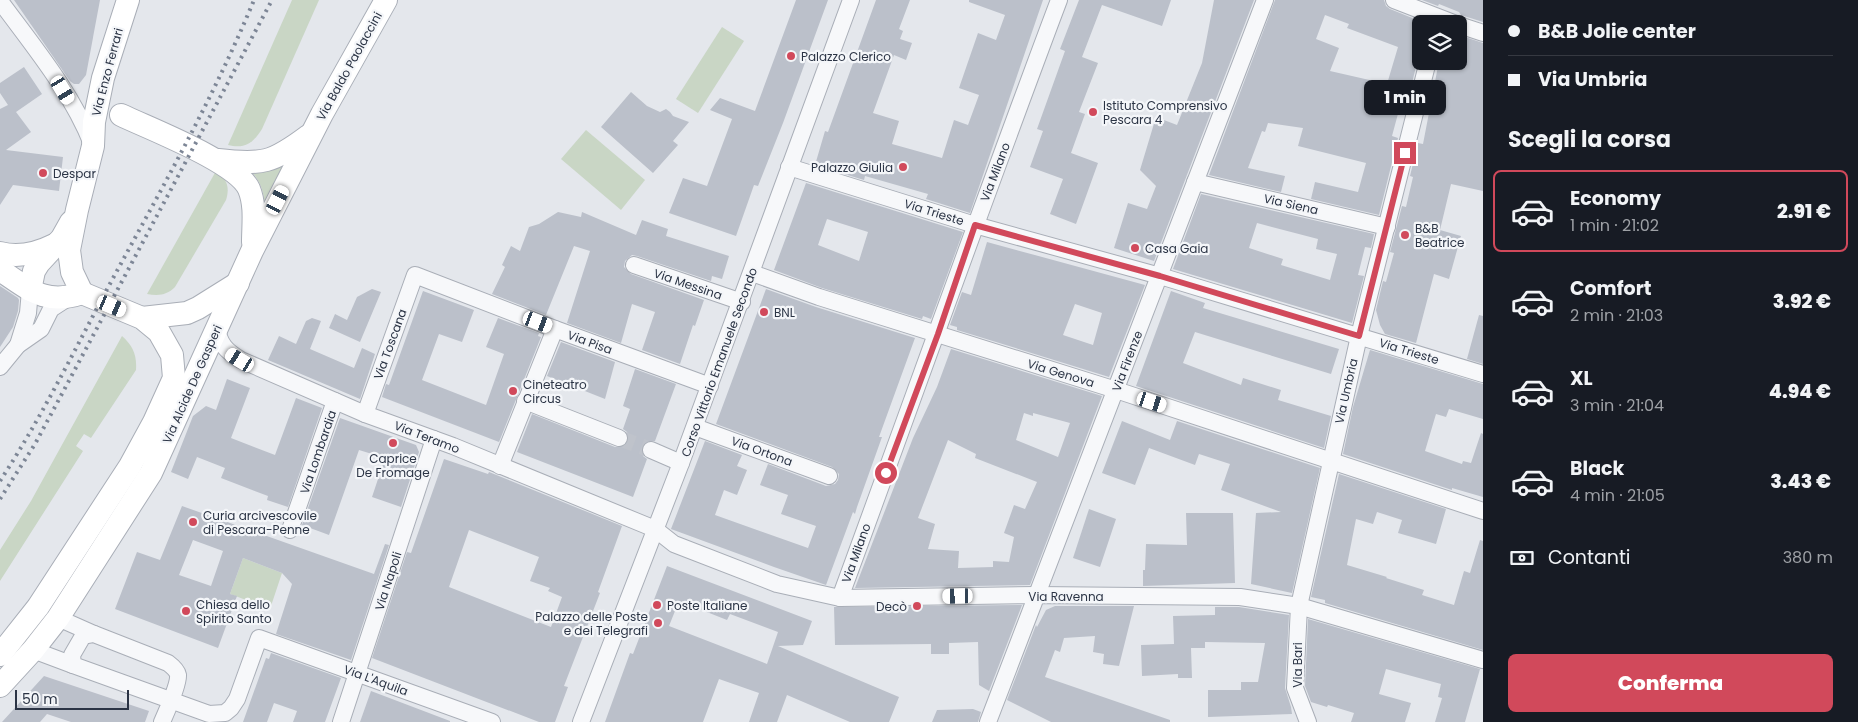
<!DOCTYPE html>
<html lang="it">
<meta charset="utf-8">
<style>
:root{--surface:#171b24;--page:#242831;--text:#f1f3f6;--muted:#9ea1a6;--line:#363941;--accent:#d1495b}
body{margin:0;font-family:Poppins,sans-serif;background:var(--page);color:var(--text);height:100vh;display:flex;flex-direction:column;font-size:19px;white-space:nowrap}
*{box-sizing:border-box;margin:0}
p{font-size:16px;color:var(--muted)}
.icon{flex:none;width:28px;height:28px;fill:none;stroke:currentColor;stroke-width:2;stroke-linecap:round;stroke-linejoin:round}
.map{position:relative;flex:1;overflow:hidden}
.side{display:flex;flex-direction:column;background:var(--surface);width:375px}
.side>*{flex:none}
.top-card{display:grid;align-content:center;height:110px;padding:0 25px;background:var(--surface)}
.controls{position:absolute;left:1412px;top:15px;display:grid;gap:10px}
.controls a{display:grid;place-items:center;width:55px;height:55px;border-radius:8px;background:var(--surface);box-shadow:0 1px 4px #0004;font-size:25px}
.scale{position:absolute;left:15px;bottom:12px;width:114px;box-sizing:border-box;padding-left:5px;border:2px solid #2b3445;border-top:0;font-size:14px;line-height:18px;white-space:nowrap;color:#2b3445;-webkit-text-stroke:4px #f4f6f9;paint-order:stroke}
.end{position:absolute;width:22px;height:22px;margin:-11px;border:6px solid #d1495b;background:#fff;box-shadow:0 0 0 2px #fff}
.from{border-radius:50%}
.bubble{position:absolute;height:35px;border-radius:8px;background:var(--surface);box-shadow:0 1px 4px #0004;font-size:16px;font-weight:800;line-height:35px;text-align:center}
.car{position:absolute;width:15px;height:30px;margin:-15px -8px;border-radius:6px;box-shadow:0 0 4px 1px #0007;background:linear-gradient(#fff 24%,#345 0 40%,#fff 0 76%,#345 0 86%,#fff 0)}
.top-card b{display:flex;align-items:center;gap:18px;height:48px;font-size:19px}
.top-card b+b{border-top:1px solid var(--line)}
.top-card i{width:12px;height:12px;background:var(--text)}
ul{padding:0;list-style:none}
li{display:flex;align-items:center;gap:15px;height:82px;margin:0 10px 8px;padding:0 15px;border:2px solid transparent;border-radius:8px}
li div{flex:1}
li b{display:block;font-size:19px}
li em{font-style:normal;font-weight:800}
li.active{border-color:var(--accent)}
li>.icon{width:45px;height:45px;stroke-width:1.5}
h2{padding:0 25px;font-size:22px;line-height:60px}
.pay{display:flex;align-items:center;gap:12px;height:55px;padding:0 25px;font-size:19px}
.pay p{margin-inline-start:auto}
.cta{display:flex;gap:10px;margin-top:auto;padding:10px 25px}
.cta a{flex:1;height:58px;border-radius:8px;background:var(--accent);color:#fff;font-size:20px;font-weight:800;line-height:58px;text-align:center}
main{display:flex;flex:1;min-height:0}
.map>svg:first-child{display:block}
.green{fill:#c9d6c5}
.building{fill:#bbc0ca;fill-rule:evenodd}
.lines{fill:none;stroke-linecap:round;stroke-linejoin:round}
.street-tunnel{stroke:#bfc3cb;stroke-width:16;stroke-dasharray:16 8;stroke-linecap:butt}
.street-casing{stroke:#a9aeb7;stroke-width:18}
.secondary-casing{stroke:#a9aeb7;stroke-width:24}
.street{stroke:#f7f8fa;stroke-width:16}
.secondary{stroke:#fff;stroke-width:22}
.rail{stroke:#7d8696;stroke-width:4;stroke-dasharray:2.5 5;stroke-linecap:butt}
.route{stroke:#d1495b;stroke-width:6}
.poi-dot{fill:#d1495b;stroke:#f4f6f9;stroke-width:2}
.labels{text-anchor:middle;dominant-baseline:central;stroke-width:4.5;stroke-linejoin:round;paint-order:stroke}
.poi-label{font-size:12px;fill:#2b3445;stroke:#f4f6f9;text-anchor:start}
.street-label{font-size:12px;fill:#2b3445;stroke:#f4f6f9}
</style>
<main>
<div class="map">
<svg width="1483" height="722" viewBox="0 0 1483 722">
<rect width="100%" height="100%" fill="#e4e7ec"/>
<g class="green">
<path d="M292,0H319L262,129C253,143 245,149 228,145Z"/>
<polygon points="722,27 744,41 698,113 676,99"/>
<polygon points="586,130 645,180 621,210 561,159"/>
<path d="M293,154L263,217C265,199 265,188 252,172Z"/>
<path d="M216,171C227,179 230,187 226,200L175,287C167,295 159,296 147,294Z"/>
<path d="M122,336C133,346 137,355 136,370L91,438L84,434L76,446L83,451L0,581V550L31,501Z"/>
<polygon points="243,558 282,573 270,609 230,594"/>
</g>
<g class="building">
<polygon points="14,0 100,0 86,75 79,84 74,84 70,81"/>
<polygon points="796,0 828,0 783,123 758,186 754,185 736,236 669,213 683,178 707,186 732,119 710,110 720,98 755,111"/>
<polygon points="876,0 910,0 899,29 903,31 900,39 912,43 906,60 894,55 873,113 899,121 892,144 942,158 954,120 968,125 979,95 959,88 978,33 996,40 1005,15 969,2 969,0 1043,0 970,213 926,199 928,194 865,176 864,180 815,165 825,131 828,132"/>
<polygon points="1079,0 1171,0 1162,26 1102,5 1082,57 1098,63 1079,112 1085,114 1071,153 1098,163 1076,224 1050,214 1063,179 1030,167 1043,131 1037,129 1065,51 1060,49"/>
<polygon points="1214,0 1254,0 1154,261 1114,248 1128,203 1147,209 1156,186 1140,170 1156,117 1177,125 1202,63"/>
<path d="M1275,0H1384L1386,6L1390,9L1427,24H1421V46L1405,112L1399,110L1392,136L1398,138L1379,215L1311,199L1315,182L1358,192L1366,163L1298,146L1303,128L1268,123L1265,132L1262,131L1248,168L1285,176L1281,192L1209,175ZM1325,15L1349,24L1347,28L1398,47L1387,84L1330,71L1339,48L1316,39Z"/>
<polygon points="1422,0 1483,0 1483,22 1461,15 1459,12 1439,4 1438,6"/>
<polygon points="1459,35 1483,43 1483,191 1451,184 1440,230 1461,236 1449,279 1434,274 1416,343 1385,334 1380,325 1376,310 1383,281 1386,282 1394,253 1390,252 1402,206 1406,207 1413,177 1410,176 1418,143 1423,144 1439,61 1459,61"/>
<polygon points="24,67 42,94 16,112 31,132 6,150 63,157 59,191 13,185 0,205 0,109 8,105 0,93 0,83"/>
<polygon points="631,92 647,106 660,112 666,109 670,112 673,116 689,122 673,141 678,145 653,173 601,127"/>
<path d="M806,183L963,232L931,319L923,316L922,319L822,288L774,270ZM827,219L868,232L859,261L818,245Z"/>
<path d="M1201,194L1374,234L1371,248L1365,247L1358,275L1364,276L1352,323L1173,269ZM1257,223L1318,239L1316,249L1337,254L1330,280L1281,265L1283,259L1249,248Z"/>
<polygon points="558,212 581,217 582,212 636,235 642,220 668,229 666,236 729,256 722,279 712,276 711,281 637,256 632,255 625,261 624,267 631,274 704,300 695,326 693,325 680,364 642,350 655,312 632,304 621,343 567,323 590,251 574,246 546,315 492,294 505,267 502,265 511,246 520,251 529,227 539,224"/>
<path d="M987,242L1145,285L1109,377L957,330V327L950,325L962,292L971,295ZM1075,304L1102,313L1093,345L1063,335Z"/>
<polygon points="0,286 18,298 19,300 18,311 13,327 0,347"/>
<polygon points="372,289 381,292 360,342 329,328 335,314 347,320 357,297"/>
<polygon points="766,289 816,307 915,338 879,437 882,437 857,507 855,514 853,512 826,585 774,567 671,529 705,441 742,455 737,466 747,470 737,495 724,490 715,515 808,548 816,526 781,514 788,495 760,485 768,464 826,486 835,484 838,480 839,474 832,467 716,424"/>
<polygon points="423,291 474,310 462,342 439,334 422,380 486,405 504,354 486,347 498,318 539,333 538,336 541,337 499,442 382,397 386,384 389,385"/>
<polygon points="1171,291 1205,303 1203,308 1339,349 1331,374 1195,332 1183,363 1241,385 1243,378 1281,390 1278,400 1331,416 1324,448 1136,386"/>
<polygon points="1479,315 1483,316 1483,364 1467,359"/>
<polygon points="312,318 321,321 310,349 354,368 362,348 375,354 360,399 268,360 279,336 296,344 306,321"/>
<polygon points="561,342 615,362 605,399 547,376"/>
<path d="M951,349L1102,396L1030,585L855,588L913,438L937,387ZM1024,413L1033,416V413L1070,423L1058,457L1016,440ZM948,440L976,454L975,458L1037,482L1025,509L1014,505L1004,533L1014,537L1009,562L993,561V567L958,568L959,551L928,549L935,524L918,518Z"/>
<polygon points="1370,350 1483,384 1483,419 1449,409 1446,417 1436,414 1425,451 1462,464 1463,461 1471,463 1481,433 1483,434 1483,497 1452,488 1452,490 1343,454 1353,407"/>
<polygon points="635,369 676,384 655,441 645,442 642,446 643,456 647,459 633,497 517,452 532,414 615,447 625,446 628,442 629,437 627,432 623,429 630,409 623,406"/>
<polygon points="227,379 250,388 231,438 275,455 296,398 322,408 288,507 267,500 268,496 221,478 225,468 197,457 188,479 171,472 193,416 206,406 216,410"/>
<polygon points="340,418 416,445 419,452 401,507 372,497 385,458 359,450 329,535 302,525"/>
<polygon points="1122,421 1170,440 1177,421 1320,468 1292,593 1251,584 1256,513 1281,512 1221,490 1230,464 1199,454 1195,465 1149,448 1135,485 1102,473"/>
<path d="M444,459L488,474L489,472L622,526L598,592L600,593L564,686L568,687L555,722H539L372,658L407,552L411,553ZM469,530L539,557L530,581L550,588L548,591L562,597L551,627L449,587Z"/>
<polygon points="1339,474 1446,509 1436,544 1398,533 1402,520 1377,512 1373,524 1356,519 1347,565 1387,577 1386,578 1424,590 1422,595 1454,605 1464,571 1470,573 1480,540 1483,541 1483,650 1325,603 1325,600 1311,597"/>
<path d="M182,506L374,574L385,544L389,545L351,660L276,634L292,584L282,573L243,558L230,594L237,596L218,648L115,609L137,552L160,560ZM193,540L223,551L211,586L179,575Z"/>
<polygon points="1089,509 1116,519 1100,567 1073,558"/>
<polygon points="1186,513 1233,513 1235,583 1143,586 1143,570 1145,570 1146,544 1187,545"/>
<path d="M667,566L812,621L803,645L778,646L899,697L889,722H850L787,695L777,722H749L759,693L719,679L703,722H605L630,653L633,654ZM679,601L727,620L730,614L778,632L767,664L669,626Z"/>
<polygon points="1022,605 989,691 979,685 978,642 949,643 949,654 931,654 931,644 835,645 834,607"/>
<polygon points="1055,606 1134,606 1119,666 1103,664 1104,654 1093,652 1095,636 1064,638 1060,652 1055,650 1045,677 1170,720 1170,722 1051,722 1007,700 1036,625 1037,627 1046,610"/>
<polygon points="1215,607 1239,607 1289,615 1285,688 1291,707 1292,714 1208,717 1208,690 1241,690 1241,682 1258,682 1265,643 1205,642 1205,648 1191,648 1192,678 1178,678 1178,674 1142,676 1141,645 1174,644 1173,616 1215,615"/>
<polygon points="1308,619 1480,669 1465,722 1435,722 1442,698 1438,697 1441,684 1386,669 1379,694 1411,703 1405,722 1351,722 1354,713 1328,705 1327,707 1311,702 1305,686"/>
<polygon points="271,653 341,678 325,722 293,722 297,711 274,703 267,722 243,722 266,658 269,659"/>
<polygon points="44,676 149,711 145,722 71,722 47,714 40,722 2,722"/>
<polygon points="371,691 450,721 450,722 360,722"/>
<polygon points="973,709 981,712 978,722 932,722 937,710"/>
</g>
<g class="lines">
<polyline class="street-tunnel" points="619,438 651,450"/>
<g class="street-casing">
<g id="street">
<polyline points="1394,0 1456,24"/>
<path d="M0,1C33,46 71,91 92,144"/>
<polyline points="1459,25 1483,33"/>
<polyline points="789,167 975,225 1160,276 1483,374"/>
<polyline points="1195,182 1387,227"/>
<polyline points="634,265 742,302"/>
<polyline points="752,273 819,297 1116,390 1483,511"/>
<path d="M217,327C219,344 226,351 241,360L365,414L453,446L655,529L674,544L777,584L840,598L1036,595L1240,597L1299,606L1483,660"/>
<polyline points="18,345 28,313 30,290"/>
<polyline points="0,367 18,345 41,329 51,309 68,298"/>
<polyline points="525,401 619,438"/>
<polyline points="365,414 415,275 555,329 710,386"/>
<polyline points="695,427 829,476"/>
<polyline points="651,450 681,463"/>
<polyline points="500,466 555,329"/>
<polyline points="290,530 335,401"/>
<path d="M840,598C913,399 984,199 1059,0"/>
<polyline points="58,618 94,634"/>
<polyline points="33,650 73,665"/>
<path d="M162,722C166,713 179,684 178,675C177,670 172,666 168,663L94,634L83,636L72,655L73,665L209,714L225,713L231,708L237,699L259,638L492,722"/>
<polyline points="341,722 434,439"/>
<polyline points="581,722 681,463 851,0"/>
<polyline points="988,722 1265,0"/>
<polyline points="1308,722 1295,688 1299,606 1359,336 1428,61"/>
</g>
</g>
<g class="secondary-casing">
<g id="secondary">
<path d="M121,115C150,129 237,162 249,189C256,206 253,225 253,242"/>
<path d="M218,160C263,165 272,163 308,136"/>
<path d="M0,253C19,258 36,254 54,245"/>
<path d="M0,270C29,289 45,306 82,293"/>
<polyline points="30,290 34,271 39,263 62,238 71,222"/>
<polyline points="82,293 72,272 69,250 77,210 93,146 94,122 103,78 128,0"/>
<polyline points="142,318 187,313 198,308 238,283"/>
<polyline points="0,655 38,607 130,466 154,422 174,378 172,355 159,332 142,318 82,293"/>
<polyline points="0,686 33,650 58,618 151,473 252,251 322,114 386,0"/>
</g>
</g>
<use href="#street" class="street"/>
<use href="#secondary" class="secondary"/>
<g class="rail">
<path d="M0,481C42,417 76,347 112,280C162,188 214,97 254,0"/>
<polyline points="0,499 35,444 64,390 272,0"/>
</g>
</g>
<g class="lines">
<polyline class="route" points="886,473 938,334 975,225 1160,276 1359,336 1405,153"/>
</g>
<g class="poi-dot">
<circle cx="791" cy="56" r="5"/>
<circle cx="1093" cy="112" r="5"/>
<circle cx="903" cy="167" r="5"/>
<circle cx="43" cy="173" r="5"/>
<circle cx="1405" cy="235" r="5"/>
<circle cx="1135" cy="248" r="5"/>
<circle cx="764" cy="312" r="5"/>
<circle cx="513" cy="391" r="5"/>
<circle cx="393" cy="443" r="5"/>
<circle cx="193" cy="522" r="5"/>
<circle cx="657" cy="605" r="5"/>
<circle cx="917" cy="606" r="5"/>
<circle cx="186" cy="611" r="5"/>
<circle cx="658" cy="623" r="5"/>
</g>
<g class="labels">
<g class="poi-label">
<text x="801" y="56">Palazzo Clerico</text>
<text x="1103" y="105">Istituto Comprensivo<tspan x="1103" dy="14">Pescara 4</tspan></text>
<text x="893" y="167" text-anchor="end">Palazzo Giulia</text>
<text x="53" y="173">Despar</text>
<text x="1415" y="228">B&amp;B<tspan x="1415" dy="14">Beatrice</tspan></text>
<text x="1145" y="248">Casa Gaia</text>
<text x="774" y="312">BNL</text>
<text x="523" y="384">Cineteatro<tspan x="523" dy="14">Circus</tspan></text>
<text x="393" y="458" text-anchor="middle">Caprice<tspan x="393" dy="14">De Fromage</tspan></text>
<text x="203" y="515">Curia arcivescovile<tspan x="203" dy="14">di Pescara-Penne</tspan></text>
<text x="196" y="604">Chiesa dello<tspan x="196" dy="14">Spirito Santo</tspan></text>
<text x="667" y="605">Poste Italiane</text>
<text x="907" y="606" text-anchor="end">Decò</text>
<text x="648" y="616" text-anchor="end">Palazzo delle Poste<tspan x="648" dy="14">e dei Telegrafi</tspan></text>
</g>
<g class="street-label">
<text transform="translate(349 66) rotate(-61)">Via Baldo Paolaccini</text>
<text transform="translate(107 72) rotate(-75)">Via Enzo Ferrari</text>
<text transform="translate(995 172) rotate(-69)">Via Milano</text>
<text transform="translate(1291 204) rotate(13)">Via Siena</text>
<text transform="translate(934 212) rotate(17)">Via Trieste</text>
<text transform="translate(688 284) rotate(19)">Via Messina</text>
<text transform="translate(590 342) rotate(20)">Via Pisa</text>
<text transform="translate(390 344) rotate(-70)">Via Toscana</text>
<text transform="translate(1409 351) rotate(17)">Via Trieste</text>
<text transform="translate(1127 361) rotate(-69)">Via Firenze</text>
<text transform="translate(719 362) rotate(-70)">Corso Vittorio Emanuele Secondo</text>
<text transform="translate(1061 373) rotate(17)">Via Genova</text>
<text transform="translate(192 384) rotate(-66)">Via Alcide De Gasperi</text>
<text transform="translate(1346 391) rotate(-77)">Via Umbria</text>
<text transform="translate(427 437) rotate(21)">Via Teramo</text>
<text transform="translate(762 451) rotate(20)">Via Ortona</text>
<text transform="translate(318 452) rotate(-71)">Via Lombardia</text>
<text transform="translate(856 553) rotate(-70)">Via Milano</text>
<text transform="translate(388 581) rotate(-72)">Via Napoli</text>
<text x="1066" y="596">Via Ravenna</text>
<text transform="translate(1297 665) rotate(-90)">Via Bari</text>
<text transform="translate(376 680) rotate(20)">Via L'Aquila</text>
</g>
</g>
</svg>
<div class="controls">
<a><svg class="icon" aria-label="layers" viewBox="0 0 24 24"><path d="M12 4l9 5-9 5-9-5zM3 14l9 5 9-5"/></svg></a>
</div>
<div class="scale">50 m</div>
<i class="end from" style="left:886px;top:473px"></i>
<i class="end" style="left:1405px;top:153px"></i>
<div class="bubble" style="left:1364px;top:80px;width:82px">1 min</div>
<i class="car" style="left:63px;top:90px;rotate:149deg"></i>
<i class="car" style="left:278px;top:200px;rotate:27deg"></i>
<i class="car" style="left:112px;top:306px;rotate:113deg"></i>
<i class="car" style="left:538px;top:322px;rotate:111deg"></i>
<i class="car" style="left:240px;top:360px;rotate:301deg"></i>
<i class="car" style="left:1152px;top:402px;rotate:108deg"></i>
<i class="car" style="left:958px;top:596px;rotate:269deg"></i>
</div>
<section class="side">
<div class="top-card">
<b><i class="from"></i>B&amp;B Jolie center</b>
<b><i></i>Via Umbria</b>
</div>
<h2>Scegli la corsa</h2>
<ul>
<li class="active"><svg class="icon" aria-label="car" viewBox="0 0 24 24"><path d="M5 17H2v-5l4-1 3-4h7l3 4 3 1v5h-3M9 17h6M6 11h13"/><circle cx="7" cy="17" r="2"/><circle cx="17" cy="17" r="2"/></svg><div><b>Economy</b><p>1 min · 21:02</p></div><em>2.91 €</em></li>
<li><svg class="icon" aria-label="car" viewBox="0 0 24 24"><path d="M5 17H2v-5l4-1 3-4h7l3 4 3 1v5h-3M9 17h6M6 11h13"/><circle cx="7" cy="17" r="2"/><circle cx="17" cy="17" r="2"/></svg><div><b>Comfort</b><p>2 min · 21:03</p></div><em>3.92 €</em></li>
<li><svg class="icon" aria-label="car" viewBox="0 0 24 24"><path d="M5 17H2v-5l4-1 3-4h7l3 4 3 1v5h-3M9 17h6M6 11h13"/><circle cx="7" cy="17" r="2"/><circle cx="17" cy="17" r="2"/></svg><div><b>XL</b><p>3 min · 21:04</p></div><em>4.94 €</em></li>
<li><svg class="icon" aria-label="car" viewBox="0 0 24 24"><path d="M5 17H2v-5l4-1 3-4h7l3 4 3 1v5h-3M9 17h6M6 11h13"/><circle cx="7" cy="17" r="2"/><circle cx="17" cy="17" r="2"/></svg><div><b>Black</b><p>4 min · 21:05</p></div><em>3.43 €</em></li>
</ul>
<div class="pay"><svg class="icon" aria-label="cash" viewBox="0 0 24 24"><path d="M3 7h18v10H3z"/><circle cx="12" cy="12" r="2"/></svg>Contanti<p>380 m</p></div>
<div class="cta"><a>Conferma</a></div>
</section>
</main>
